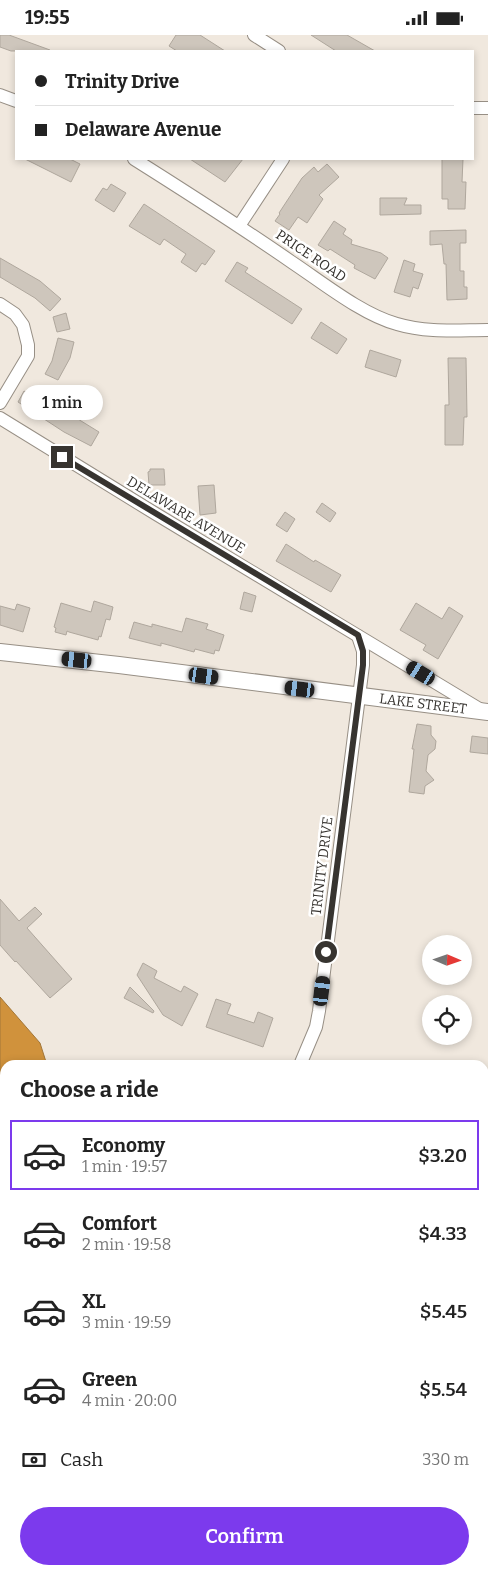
<!DOCTYPE html>
<meta charset="utf-8">
<style>
:root{--surface:#fff;--page:#f2f2f2;--text:#222;--muted:#767676;--line:#e0e0e0;--accent:#7c3aed}
body{margin:0;font-family:Bitter,serif;background:var(--page);color:var(--text);height:100vh;display:flex;flex-direction:column;font-size:19px;white-space:nowrap}
*{box-sizing:border-box;margin:0}
p{font-size:16px;color:var(--muted)}
.icon{flex:none;width:28px;height:28px;fill:none;stroke:currentColor;stroke-width:2;stroke-linecap:round;stroke-linejoin:round}
.map{position:relative;flex:1;overflow:hidden}
.panel{position:absolute;left:0px;top:1025px;width:489px;height:515px;display:flex;flex-direction:column;background:var(--surface);border-radius:15px 15px 0 0;box-shadow:0 2px 8px #0003}
.panel>*{flex:none}
.hud{position:absolute;left:15px;top:15px;width:459px;height:110px;border-radius:0px;box-shadow:0 2px 8px #0003;display:grid;align-content:center;height:110px;padding:0 20px;background:var(--surface)}
.needle{width:32px;rotate:92deg}
.buttons{position:absolute;left:422px;top:900px;display:grid;gap:10px}
.buttons a{display:grid;place-items:center;width:50px;height:50px;border-radius:50%;background:var(--surface);box-shadow:0 2px 8px #0003;font-size:25px}
.end{position:absolute;width:22px;height:22px;margin:-11px;border:6px solid #373430;background:#fff;box-shadow:0 0 0 2px #fff}
.from{border-radius:50%}
.bubble{position:absolute;height:35px;border-radius:18px;background:var(--surface);box-shadow:0 2px 8px #0003;font-size:16px;font-weight:600;line-height:35px;text-align:center}
.car{position:absolute;width:15px;height:30px;margin:-15px -8px;border-radius:6px;box-shadow:0 0 4px 1px #0007;background:linear-gradient(#222 24%,#8ab4d8 0 40%,#222 0 76%,#8ab4d8 0 86%,#222 0)}
.hud b{display:flex;align-items:center;gap:18px;height:48px;font-size:19px}
.hud b+b{border-top:1px solid var(--line)}
.hud i{width:12px;height:12px;background:var(--text)}
ul{padding:0;list-style:none}
li{display:flex;align-items:center;gap:15px;height:70px;margin:0 10px 8px;padding:0 10px;border:2px solid transparent;border-radius:0px}
li div{flex:1}
li b{display:block;font-size:19px}
li em{font-style:normal;font-weight:600}
li.selected{border-color:var(--accent)}
li>.icon{width:45px;height:45px;stroke-width:1.5}
h2{padding:0 20px;font-size:22px;line-height:60px}
.pay{display:flex;align-items:center;gap:12px;height:55px;padding:0 20px;font-size:19px}
.pay p{margin-inline-start:auto}
.action{display:flex;gap:10px;margin-top:auto;padding:10px 20px}
.action a{flex:1;height:58px;border-radius:30px;background:var(--accent);color:#fff;font-size:20px;font-weight:600;line-height:58px;text-align:center}
.status{display:flex;justify-content:space-between;align-items:center;height:35px;padding:0 25px;background:var(--surface);direction:ltr}
.status svg{height:14px;fill:currentColor}
.map>svg:first-child{display:block}
.water{fill:#d0923c;stroke:#a27638}
.building{fill:#cec6bc;stroke:#afa79d}
.lines{fill:none;stroke-linecap:round;stroke-linejoin:round}
.minor-casing{stroke:#978f85;stroke-width:14}
.tertiary-casing{stroke:#978f85;stroke-width:18}
.minor{stroke:#fff;stroke-width:12}
.tertiary{stroke:#fff;stroke-width:16}
.route{stroke:#373430;stroke-width:6}
.labels{text-anchor:middle;dominant-baseline:central;stroke-width:5;stroke-linejoin:round;paint-order:stroke}
.street-label{font-size:14px;fill:#373430;stroke:#fff}
</style>
<div class="status"><b>19:55</b><svg viewBox="0 0 49 12"><path d="M0 12V9h3v3zM5 12V6h3v6zM10 12V3h3v9zM15 12V0h3v12zM26 1h20v11H26zM47 4h2v5h-2z"/></svg></div>
<div class="map">
<svg width="488" height="1540" viewBox="0 0 488 1540">
<rect width="100%" height="100%" fill="#f0e8de"/>
<g class="water">
<polygon points="0,962 40,1008 47,1030 5,1030 5,1535 328,1535 330,1540 0,1540"/>
<polygon points="484,1284 488,1286 488,1540 419,1540 413,1535 484,1535"/>
</g>
<g class="building">
<polygon points="0,0 9,0 50,15 50,16 11,16 0,12"/>
<polygon points="176,0 200,0 225,16 177,16 169,11"/>
<polygon points="311,0 347,0 375,16 336,16"/>
<polygon points="25,124 70,124 80,129 71,147"/>
<polygon points="190,124 243,124 225,147"/>
<polygon points="442,124 463,124 462,147 466,147 465,174 448,174 448,164 442,164"/>
<polygon points="327,129 339,142 319,160 323,164 307,188 298,182 289,195 275,186 280,179 279,178 302,143 314,132 318,137"/>
<polygon points="111,149 126,158 114,177 95,165 103,153 107,155"/>
<polygon points="380,163 407,163 404,170 421,170 421,179 380,180"/>
<polygon points="144,169 215,216 205,230 202,228 196,237 181,227 186,219 164,204 160,210 129,191"/>
<polygon points="334,186 346,194 343,199 352,205 351,209 381,218 388,223 375,244 354,233 355,230 330,214 328,216 318,210"/>
<polygon points="466,195 466,208 460,208 460,236 464,236 464,252 467,252 467,264 447,265 446,229 444,229 442,209 430,210 430,196"/>
<polygon points="0,223 40,246 61,264 50,276 35,263 0,242"/>
<polygon points="404,225 415,229 413,236 423,239 418,254 413,252 410,262 394,257"/>
<polygon points="237,227 248,233 245,237 302,274 292,289 225,246"/>
<polygon points="66,278 70,294 57,297 53,282"/>
<polygon points="321,287 347,304 337,319 311,303"/>
<polygon points="58,303 74,307 70,323 58,345 45,339 52,326"/>
<polygon points="370,315 401,325 396,342 365,332"/>
<polygon points="448,323 466,323 467,382 464,382 463,410 445,410 445,370 449,370"/>
<polygon points="24,356 30,359 33,359 34,357 99,397 91,411 64,397 18,367"/>
<polygon points="150,434 164,434 165,450 149,450 148,437 150,436"/>
<polygon points="214,450 216,478 200,480 198,451"/>
<polygon points="322,468 336,478 330,487 316,477"/>
<polygon points="285,477 295,484 287,497 276,490"/>
<polygon points="286,509 314,527 315,525 341,540 331,557 276,526"/>
<polygon points="244,557 256,561 252,577 240,574"/>
<polygon points="94,566 113,572 110,585 106,584 101,602 99,601 98,605 69,597 67,596 66,600 55,597 56,593 54,592 61,568 91,577"/>
<polygon points="416,568 442,584 449,572 463,581 438,624 423,615 426,610 400,595"/>
<polygon points="17,569 30,573 23,597 0,590 0,571 15,575"/>
<polygon points="186,583 208,589 206,594 224,600 219,616 215,615 214,619 195,614 194,617 161,608 161,611 129,603 134,587 152,592 152,589 182,597"/>
<polygon points="417,689 431,691 431,700 436,706 435,714 428,720 426,736 434,745 425,751 424,759 409,757 414,714 412,714"/>
<polygon points="472,701 488,703 488,719 470,717"/>
<polygon points="0,864 19,886 35,872 42,879 27,893 72,944 50,963 16,926 15,927 0,910"/>
<polygon points="143,928 157,936 154,943 181,957 184,951 198,959 182,991 163,980 137,940"/>
<polygon points="130,952 154,976 153,978 124,963"/>
<polygon points="216,964 231,969 227,979 254,988 258,977 273,983 263,1012 206,992"/>
</g>
<g class="lines">
<g class="minor-casing">
<g id="minor">
<polyline points="254,0 279,16"/>
<polyline points="0,60 16,66"/>
<polyline points="472,73 488,73"/>
<path d="M134,124C188,158 241,192 293,228C323,248 363,280 397,289C427,298 458,295 488,295"/>
<polyline points="239,191 283,124"/>
<polyline points="0,269 15,279 23,290 28,310 28,321 0,368"/>
<polyline points="0,383 156,479 481,675"/>
<polyline points="300,1030 316,992 319,976 363,630 363,616 358,601"/>
</g>
</g>
<g class="tertiary-casing">
<polyline id="tertiary" points="0,617 119,630 488,677"/>
</g>
<use href="#minor" class="minor"/>
<use href="#tertiary" class="tertiary"/>
</g>
<g class="lines">
<polyline class="route" points="62,422 358,600 363,616 363,630 326,917"/>
</g>
<g class="labels">
<g class="street-label">
<text transform="translate(311 221) rotate(34)">PRICE ROAD</text>
<text transform="translate(186 480) rotate(31)">DELAWARE AVENUE</text>
<text transform="translate(423 669) rotate(7)">LAKE STREET</text>
<text transform="translate(322 831) rotate(-83)">TRINITY DRIVE</text>
</g>
</g>
</svg>
<div class="buttons">
<a><svg class="needle" viewBox="-14 -14 28 28"><path d="M0-13l5 13h-10z" fill="#e53935"/><path d="M0 13l5-13h-10z" fill="#767676"/></svg></a>
<a><svg class="icon" aria-label="locate" viewBox="0 0 24 24"><circle cx="12" cy="12" r="6"/><path d="M12 2v4M12 18v4M2 12h4M18 12h4"/></svg></a>
</div>
<i class="end from" style="left:326px;top:917px"></i>
<i class="end" style="left:62px;top:422px"></i>
<div class="bubble" style="left:21px;top:350px;width:82px">1 min</div>
<i class="car" style="left:77px;top:625px;rotate:276deg"></i>
<i class="car" style="left:421px;top:638px;rotate:301deg"></i>
<i class="car" style="left:204px;top:641px;rotate:98deg"></i>
<i class="car" style="left:300px;top:654px;rotate:277deg"></i>
<i class="car" style="left:322px;top:956px;rotate:7deg"></i>
<div class="hud">
<b><i class="from"></i>Trinity Drive</b>
<b><i></i>Delaware Avenue</b>
</div>
<section class="panel">
<h2>Choose a ride</h2>
<ul>
<li class="selected"><svg class="icon" aria-label="car" viewBox="0 0 24 24"><path d="M5 17H2v-5l4-1 3-4h7l3 4 3 1v5h-3M9 17h6M6 11h13"/><circle cx="7" cy="17" r="2"/><circle cx="17" cy="17" r="2"/></svg><div><b>Economy</b><p>1 min · 19:57</p></div><em>$3.20</em></li>
<li><svg class="icon" aria-label="car" viewBox="0 0 24 24"><path d="M5 17H2v-5l4-1 3-4h7l3 4 3 1v5h-3M9 17h6M6 11h13"/><circle cx="7" cy="17" r="2"/><circle cx="17" cy="17" r="2"/></svg><div><b>Comfort</b><p>2 min · 19:58</p></div><em>$4.33</em></li>
<li><svg class="icon" aria-label="car" viewBox="0 0 24 24"><path d="M5 17H2v-5l4-1 3-4h7l3 4 3 1v5h-3M9 17h6M6 11h13"/><circle cx="7" cy="17" r="2"/><circle cx="17" cy="17" r="2"/></svg><div><b>XL</b><p>3 min · 19:59</p></div><em>$5.45</em></li>
<li><svg class="icon" aria-label="car" viewBox="0 0 24 24"><path d="M5 17H2v-5l4-1 3-4h7l3 4 3 1v5h-3M9 17h6M6 11h13"/><circle cx="7" cy="17" r="2"/><circle cx="17" cy="17" r="2"/></svg><div><b>Green</b><p>4 min · 20:00</p></div><em>$5.54</em></li>
</ul>
<div class="pay"><svg class="icon" aria-label="cash" viewBox="0 0 24 24"><path d="M3 7h18v10H3z"/><circle cx="12" cy="12" r="2"/></svg>Cash<p>330 m</p></div>
<div class="action"><a>Confirm</a></div>
</section>
</div>
